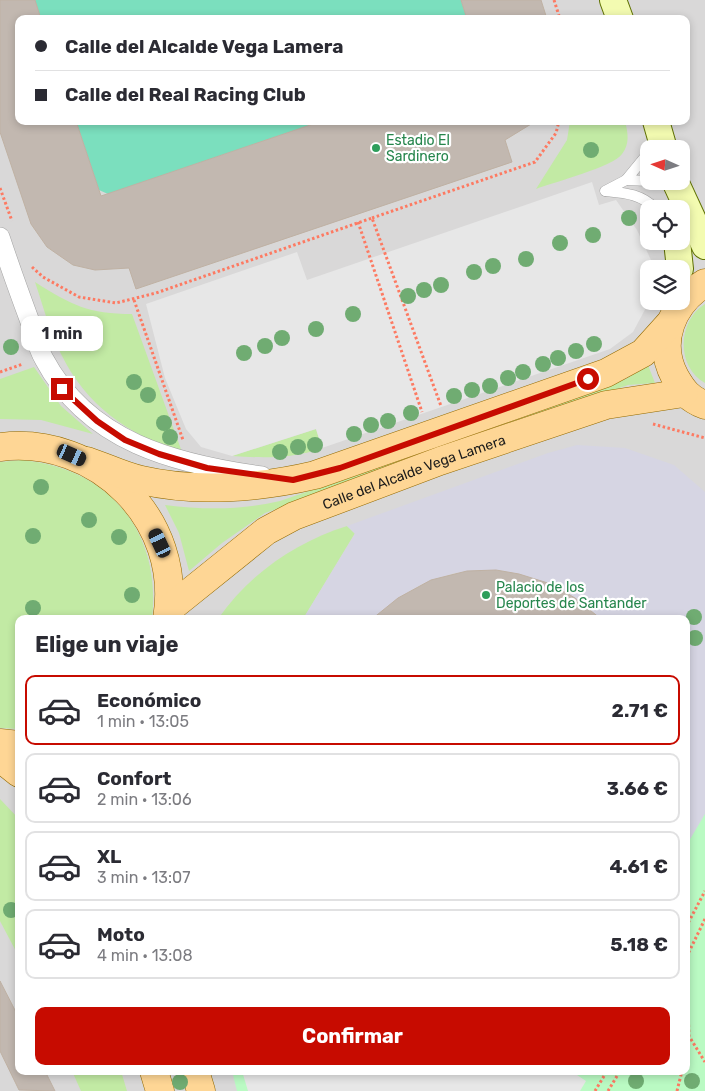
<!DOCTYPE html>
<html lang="es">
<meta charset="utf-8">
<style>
:root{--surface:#fff;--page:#f7f7f7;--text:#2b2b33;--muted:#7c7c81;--line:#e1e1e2;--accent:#c70b00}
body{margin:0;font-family:Rubik,sans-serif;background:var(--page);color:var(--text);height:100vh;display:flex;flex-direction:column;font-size:19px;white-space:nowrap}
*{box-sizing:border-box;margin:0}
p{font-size:16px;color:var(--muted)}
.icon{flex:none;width:28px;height:28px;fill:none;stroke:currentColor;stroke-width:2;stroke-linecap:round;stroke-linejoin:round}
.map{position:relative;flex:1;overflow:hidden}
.panel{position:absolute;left:15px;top:615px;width:675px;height:460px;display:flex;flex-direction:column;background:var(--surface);border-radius:10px;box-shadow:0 2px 8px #0003}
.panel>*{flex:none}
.hud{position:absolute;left:15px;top:15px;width:675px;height:110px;border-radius:10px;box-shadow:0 2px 8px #0003;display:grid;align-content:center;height:110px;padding:0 20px;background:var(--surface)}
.needle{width:32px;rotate:273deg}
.buttons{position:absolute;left:640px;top:140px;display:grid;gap:10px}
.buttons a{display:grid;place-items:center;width:50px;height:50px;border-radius:10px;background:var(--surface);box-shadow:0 2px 8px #0003;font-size:25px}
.end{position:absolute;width:22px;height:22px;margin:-11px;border:6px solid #c70b00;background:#fff;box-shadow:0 0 0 2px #fff}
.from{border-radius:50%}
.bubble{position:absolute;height:35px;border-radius:10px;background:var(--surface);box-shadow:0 2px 8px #0003;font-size:16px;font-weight:700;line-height:35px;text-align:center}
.car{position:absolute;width:15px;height:30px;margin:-15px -8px;border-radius:6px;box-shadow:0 0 4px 1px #0007;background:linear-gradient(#222 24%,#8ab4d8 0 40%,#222 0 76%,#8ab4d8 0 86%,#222 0)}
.hud b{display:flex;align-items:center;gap:18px;height:48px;font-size:19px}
.hud b+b{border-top:1px solid var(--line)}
.hud i{width:12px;height:12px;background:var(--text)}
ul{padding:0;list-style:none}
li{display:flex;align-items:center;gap:15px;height:70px;margin:0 10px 8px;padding:0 10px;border:2px solid var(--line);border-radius:10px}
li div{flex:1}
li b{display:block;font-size:19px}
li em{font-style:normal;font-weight:700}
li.selected{border-color:var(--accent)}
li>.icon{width:45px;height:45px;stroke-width:1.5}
h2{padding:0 20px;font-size:22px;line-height:60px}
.cta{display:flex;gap:10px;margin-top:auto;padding:10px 20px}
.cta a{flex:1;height:58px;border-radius:10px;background:var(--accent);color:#fff;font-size:20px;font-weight:700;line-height:58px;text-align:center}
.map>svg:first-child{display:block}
.residential{fill:#d9d8d8;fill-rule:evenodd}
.grass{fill:#c2eaa4}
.park{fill:#bafac3}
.pitch{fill:#7bdfbe}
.parking{fill:#e7e7e7}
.plaza{fill:#d6d5e3}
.building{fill:#c2b8b0;stroke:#bfb1a3}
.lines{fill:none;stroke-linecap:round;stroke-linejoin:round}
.lane-casing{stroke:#a2a2a2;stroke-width:11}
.street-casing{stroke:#a2a2a2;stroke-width:20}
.secondary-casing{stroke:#607202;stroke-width:28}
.primary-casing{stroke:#936a00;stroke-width:29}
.path{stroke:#fd7a62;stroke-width:3;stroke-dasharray:2.5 2.5;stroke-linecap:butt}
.lane{stroke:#fff;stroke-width:10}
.street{stroke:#fff;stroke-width:19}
.secondary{stroke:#f3fbb1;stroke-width:26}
.primary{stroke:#fed695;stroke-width:28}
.tree{fill:#70ac72}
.route{stroke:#c70b00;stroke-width:6}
.leisure-dot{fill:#2e9e5b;stroke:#fff;stroke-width:2}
.labels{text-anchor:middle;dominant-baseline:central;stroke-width:4.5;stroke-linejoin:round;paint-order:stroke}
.leisure-label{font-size:14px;fill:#27864d;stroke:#fff;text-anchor:start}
.street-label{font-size:14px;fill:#1b1b1b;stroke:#fff}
</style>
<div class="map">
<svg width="705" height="1091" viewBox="0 0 705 1091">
<rect width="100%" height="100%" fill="#edeae0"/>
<path class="residential" d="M0,0H705V1091H0ZM19,19H686V121H19ZM649,149H681V181H649ZM649,209H681V241H649ZM649,269H681V301H649ZM19,619H686V1071H19Z"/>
<g class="grass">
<path d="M570,121H625C628,133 630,144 622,154C613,167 554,182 536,189L567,140Z"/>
<path d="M35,282C71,305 89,314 132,314L182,452C128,435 86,405 61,354C50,332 43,306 35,282Z"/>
<path d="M705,304V383C676,367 677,321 705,304Z"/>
<polygon points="648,365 655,383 628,385 462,443 460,438 626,379"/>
<polygon points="34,367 61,406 93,434 41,420 0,419 0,379"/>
<path d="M316,429L322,448C293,459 263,458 232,456Z"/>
<path d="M422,452L424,457L265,513L222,543L189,571L179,533L165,505C205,510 241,510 280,501Z"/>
<path d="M22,460C109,468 162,532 152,619H19V729L0,728V462Z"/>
<path d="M347,526L355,533L303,619H218C249,574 296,542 347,526Z"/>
<polygon points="0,799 19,819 19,957 0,921"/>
<polygon points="72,1071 121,1071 127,1091 81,1091"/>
</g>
<polygon class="park" points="705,810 705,1091 237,1091 232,1071 686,1071 686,843"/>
<g class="pitch">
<polygon points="35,0 461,0 467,19 41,19"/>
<polygon points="76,121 322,121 108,194 99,190"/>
</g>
<g class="parking">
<polygon points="592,182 599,205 616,200 637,230 651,260 649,302 633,332 610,349 322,448 316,429 232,456 201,447 186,429 165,378 146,304 297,252 307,280"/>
<polygon points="242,1071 571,1071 586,1081 580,1091 248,1091"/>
</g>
<polygon class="plaza" points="577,445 625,448 674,465 705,492 705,814 686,846 686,619 598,619 575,598 551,584 519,574 486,570 454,573 422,584 398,598 373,619 303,619 355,534 347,526 548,453"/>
<g class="building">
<polygon points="0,0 35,0 41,19 19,19 19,121 76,121 101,196 322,121 536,121 505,140 512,162 136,289 129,268 95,270 73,265 47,247 31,224 0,132"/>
<polygon points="461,0 541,0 547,19 467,19"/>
<polygon points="496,570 519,574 551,584 575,598 601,619 372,619 398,598 431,580 467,571"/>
<polygon points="0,981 19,1018 19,1071 45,1071 55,1091 19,1090 0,1051"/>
</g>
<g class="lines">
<g class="lane-casing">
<g id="lane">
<polyline points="626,180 649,181"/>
<polyline points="654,181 661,182"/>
<polyline points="605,191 626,180 649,152"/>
<path d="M606,191C626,193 641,194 656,209"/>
</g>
</g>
<g class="street-casing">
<path id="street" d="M0,237C9,264 19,292 29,319C34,332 37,347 44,359C88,442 175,464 262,476"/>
</g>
<g class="secondary-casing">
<g id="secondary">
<polyline points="613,0 620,19"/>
<polyline points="656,121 664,149"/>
<polyline points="675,181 705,246"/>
<polyline points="677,241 680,269"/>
</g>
</g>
<g class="primary-casing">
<g id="primary">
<path d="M705,283C672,303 656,342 675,377C683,391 689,399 705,405"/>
<path d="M0,447C97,435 184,520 167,619"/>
<path d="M87,461C105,467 123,476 141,480C197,493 260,488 315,475L606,373L643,353L670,323"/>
<path id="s1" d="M169,609L266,531L294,516L440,461L606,405L684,393"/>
<polyline points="0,743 19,745"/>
<polyline points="0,758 19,773"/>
<polyline points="154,1071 160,1091"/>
<polyline points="195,1071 201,1091"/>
</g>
</g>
<g class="path">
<polyline points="554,0 560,19"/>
<polyline points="0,188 12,221"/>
<polyline points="372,218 535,162 556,133 559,121"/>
<polyline points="358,222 422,412"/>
<polyline points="32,267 43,277 79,297 116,303 156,293 372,218 441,406"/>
<polyline points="134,300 183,440"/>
<polyline points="0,372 23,364"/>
<polyline points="653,424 705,438"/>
<polyline points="705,919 686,958 689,1036 705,1062"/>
<polyline points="686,927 705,891"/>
<polyline points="686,1051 689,1036"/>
<polyline points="595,1091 607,1071"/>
<polyline points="608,1091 620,1071"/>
<polyline points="677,1091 682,1071"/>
</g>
<use href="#lane" class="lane"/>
<use href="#street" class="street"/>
<use href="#secondary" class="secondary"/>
<use href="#primary" class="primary"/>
</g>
<g class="tree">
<circle cx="591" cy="150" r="8"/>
<circle cx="629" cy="218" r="8"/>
<circle cx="593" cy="235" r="8"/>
<circle cx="560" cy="243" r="8"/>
<circle cx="526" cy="259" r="8"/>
<circle cx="493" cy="266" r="8"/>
<circle cx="474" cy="272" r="8"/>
<circle cx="441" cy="285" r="8"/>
<circle cx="424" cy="290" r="8"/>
<circle cx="408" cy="296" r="8"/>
<circle cx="353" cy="314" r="8"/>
<circle cx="316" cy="329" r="8"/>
<circle cx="282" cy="338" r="8"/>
<circle cx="594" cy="344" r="8"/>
<circle cx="265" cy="346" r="8"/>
<circle cx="11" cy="347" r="8"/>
<circle cx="576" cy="351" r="8"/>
<circle cx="244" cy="353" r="8"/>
<circle cx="558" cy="358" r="8"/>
<circle cx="543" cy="364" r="8"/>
<circle cx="523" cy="372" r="8"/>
<circle cx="508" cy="378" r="8"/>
<circle cx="134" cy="382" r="8"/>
<circle cx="490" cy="386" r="8"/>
<circle cx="472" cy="390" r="8"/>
<circle cx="148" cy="395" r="8"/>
<circle cx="454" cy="396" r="8"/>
<circle cx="411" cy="413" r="8"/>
<circle cx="388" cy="421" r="8"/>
<circle cx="164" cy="423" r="8"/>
<circle cx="371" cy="425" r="8"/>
<circle cx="354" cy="434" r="8"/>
<circle cx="170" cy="437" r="8"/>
<circle cx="315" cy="445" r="8"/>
<circle cx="298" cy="447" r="8"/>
<circle cx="280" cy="452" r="8"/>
<circle cx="41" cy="487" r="8"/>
<circle cx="89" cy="520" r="8"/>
<circle cx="33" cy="536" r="8"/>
<circle cx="119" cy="537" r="8"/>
<circle cx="132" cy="595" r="8"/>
<circle cx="33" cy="608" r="8"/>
<circle cx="694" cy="617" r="8"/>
<circle cx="695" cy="638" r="8"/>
<circle cx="11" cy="910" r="8"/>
<circle cx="636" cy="1081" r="8"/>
<circle cx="692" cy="1081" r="8"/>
<circle cx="180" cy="1082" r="8"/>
</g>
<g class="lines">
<polyline class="route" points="62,389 97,421 125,440 159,454 207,468 293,480 340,468 588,379"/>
</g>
<g class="leisure-dot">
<circle cx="376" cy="148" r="5"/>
<circle cx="486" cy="595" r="5"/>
</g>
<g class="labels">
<g class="leisure-label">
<text x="386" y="140">Estadio El<tspan x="386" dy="16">Sardinero</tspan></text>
<text x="496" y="587">Palacio de los<tspan x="496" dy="16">Deportes de Santander</tspan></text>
</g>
<g class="street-label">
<text stroke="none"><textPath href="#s1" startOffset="284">Calle del Alcalde Vega Lamera</textPath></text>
</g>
</g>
</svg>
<div class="buttons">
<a><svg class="needle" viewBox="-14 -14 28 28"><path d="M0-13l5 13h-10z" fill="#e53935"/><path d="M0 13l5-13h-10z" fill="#7c7c81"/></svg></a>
<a><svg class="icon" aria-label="locate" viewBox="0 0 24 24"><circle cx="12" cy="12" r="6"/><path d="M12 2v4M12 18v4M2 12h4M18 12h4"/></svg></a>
<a><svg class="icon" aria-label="layers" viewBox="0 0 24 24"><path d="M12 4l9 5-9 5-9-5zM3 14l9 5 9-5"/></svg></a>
</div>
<i class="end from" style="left:588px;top:379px"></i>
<i class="end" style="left:62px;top:389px"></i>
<div class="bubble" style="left:21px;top:316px;width:82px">1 min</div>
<i class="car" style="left:72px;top:455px;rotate:114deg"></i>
<i class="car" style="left:160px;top:543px;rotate:335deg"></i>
<div class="hud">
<b><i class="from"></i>Calle del Alcalde Vega Lamera</b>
<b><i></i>Calle del Real Racing Club</b>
</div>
<section class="panel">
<h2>Elige un viaje</h2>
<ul>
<li class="selected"><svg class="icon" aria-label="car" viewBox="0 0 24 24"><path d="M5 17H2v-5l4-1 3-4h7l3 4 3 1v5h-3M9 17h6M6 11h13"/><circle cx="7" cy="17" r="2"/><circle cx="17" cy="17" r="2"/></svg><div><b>Económico</b><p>1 min · 13:05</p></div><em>2.71 €</em></li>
<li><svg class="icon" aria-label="car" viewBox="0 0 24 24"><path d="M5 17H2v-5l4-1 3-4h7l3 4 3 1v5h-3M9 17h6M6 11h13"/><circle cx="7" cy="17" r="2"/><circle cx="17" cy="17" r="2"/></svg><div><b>Confort</b><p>2 min · 13:06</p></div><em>3.66 €</em></li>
<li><svg class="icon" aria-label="car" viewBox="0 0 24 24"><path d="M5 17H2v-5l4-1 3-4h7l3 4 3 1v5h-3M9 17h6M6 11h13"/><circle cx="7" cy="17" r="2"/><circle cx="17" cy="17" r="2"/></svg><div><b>XL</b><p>3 min · 13:07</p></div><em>4.61 €</em></li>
<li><svg class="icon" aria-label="car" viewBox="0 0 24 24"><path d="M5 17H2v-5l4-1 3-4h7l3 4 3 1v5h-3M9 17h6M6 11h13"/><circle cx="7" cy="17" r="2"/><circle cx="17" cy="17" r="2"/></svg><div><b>Moto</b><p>4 min · 13:08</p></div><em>5.18 €</em></li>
</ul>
<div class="cta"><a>Confirmar</a></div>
</section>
</div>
